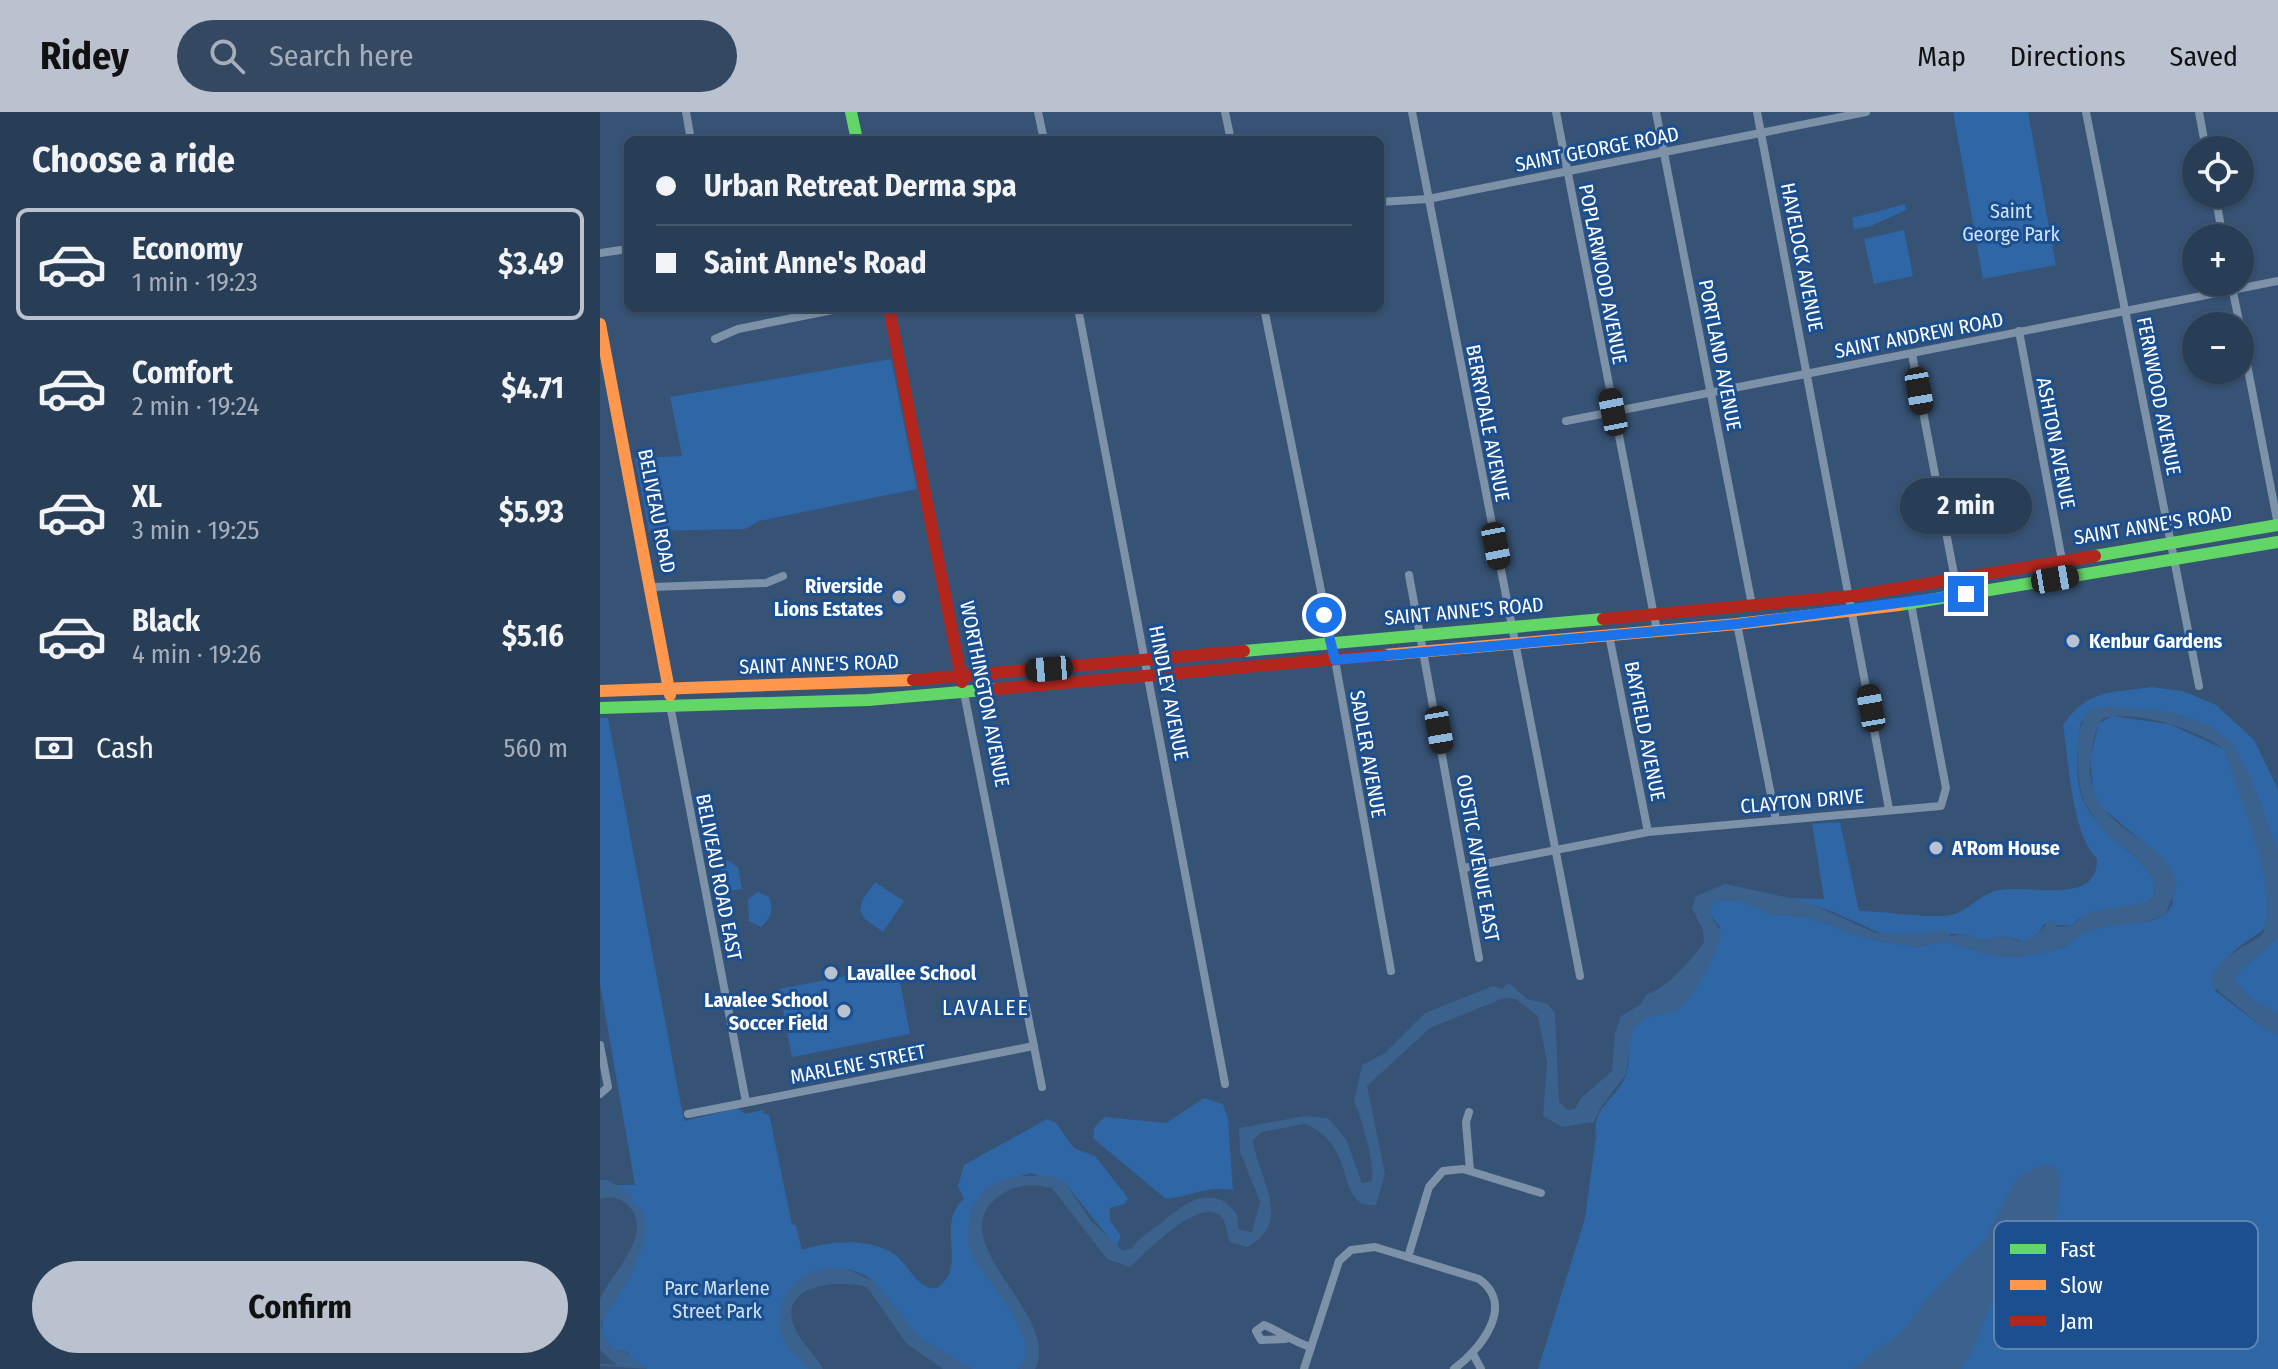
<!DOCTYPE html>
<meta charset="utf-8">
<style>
:root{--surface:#283e57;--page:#344961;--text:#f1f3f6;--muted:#a5aeba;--line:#44576d;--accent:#b9c2ce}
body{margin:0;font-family:"Fira Sans Condensed",sans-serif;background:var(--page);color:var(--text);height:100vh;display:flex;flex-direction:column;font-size:30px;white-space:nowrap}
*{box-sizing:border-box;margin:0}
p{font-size:26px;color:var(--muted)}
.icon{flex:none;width:44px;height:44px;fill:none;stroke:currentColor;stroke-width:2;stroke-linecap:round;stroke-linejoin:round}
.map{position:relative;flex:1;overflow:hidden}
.side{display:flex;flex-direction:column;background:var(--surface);width:600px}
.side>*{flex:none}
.hud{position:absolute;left:24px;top:24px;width:760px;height:176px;border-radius:12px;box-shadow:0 2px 6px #0004,0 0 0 2px var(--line);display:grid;align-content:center;height:176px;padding:0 32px;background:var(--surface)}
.tools{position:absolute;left:1582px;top:24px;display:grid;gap:16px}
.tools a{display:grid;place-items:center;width:72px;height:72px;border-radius:50%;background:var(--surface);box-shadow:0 2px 6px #0004,0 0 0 2px var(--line);font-size:40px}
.end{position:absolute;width:36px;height:36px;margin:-18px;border:10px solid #1a73e8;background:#fff;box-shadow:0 0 0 4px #fff}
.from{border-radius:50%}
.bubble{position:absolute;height:56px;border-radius:28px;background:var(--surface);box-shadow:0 2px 6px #0004,0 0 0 2px var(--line);font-size:26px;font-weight:700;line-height:56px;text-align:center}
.car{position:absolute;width:24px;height:48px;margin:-24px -12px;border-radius:10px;box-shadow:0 0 6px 2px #0007;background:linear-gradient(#222 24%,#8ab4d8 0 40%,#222 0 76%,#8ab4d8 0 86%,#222 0)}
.hud b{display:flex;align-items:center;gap:28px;height:76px;font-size:30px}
.hud b+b{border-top:2px solid var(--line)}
.hud i{width:20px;height:20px;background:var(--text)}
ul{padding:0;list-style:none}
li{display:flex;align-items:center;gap:24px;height:112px;margin:0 16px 12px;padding:0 16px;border:4px solid transparent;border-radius:12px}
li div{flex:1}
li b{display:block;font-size:30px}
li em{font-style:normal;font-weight:700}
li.active{border-color:var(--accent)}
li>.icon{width:72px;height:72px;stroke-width:1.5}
h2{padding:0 32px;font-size:36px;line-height:96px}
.pay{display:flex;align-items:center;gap:20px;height:88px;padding:0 32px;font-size:30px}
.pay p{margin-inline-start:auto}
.cta{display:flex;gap:16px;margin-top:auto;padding:16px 32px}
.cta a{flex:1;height:92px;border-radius:48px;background:var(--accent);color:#111;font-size:32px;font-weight:700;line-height:92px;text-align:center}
header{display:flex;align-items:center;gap:48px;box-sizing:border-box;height:112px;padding:0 40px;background:var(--accent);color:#111}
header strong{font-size:38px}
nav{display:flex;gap:44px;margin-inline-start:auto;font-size:28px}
.search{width:560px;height:72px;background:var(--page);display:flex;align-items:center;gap:20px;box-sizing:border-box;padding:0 28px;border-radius:44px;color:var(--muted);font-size:30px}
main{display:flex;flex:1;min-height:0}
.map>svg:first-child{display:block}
.green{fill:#2f66a5}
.water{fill:#3b618d}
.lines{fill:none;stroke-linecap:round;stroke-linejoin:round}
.stream{stroke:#3b618d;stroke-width:2}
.street{stroke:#7d92a8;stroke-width:8}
.fast{stroke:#63d668;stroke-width:12}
.slow{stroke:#ff974d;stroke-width:12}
.jam{stroke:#b3261e;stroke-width:12}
.route{stroke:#1a73e8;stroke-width:10}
.poi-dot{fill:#b9c2ce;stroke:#1b4f8f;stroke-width:3}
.labels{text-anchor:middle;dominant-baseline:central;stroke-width:6;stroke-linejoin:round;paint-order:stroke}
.street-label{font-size:20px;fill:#fff;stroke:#1b4f8f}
.park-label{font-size:20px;fill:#cfe3fa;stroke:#1b4f8f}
.poi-label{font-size:20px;font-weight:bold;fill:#fff;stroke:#1b4f8f;text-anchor:start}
.neighbourhood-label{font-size:22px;letter-spacing:2px;fill:#fff;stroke:#1b4f8f}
.key{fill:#1b4f8f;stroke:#5f84b1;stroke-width:2}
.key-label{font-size:22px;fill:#fff}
</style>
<header>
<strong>Ridey</strong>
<div class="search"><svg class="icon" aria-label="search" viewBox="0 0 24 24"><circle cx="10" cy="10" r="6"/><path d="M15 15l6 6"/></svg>Search here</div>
<nav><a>Map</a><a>Directions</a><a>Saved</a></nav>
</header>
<main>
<section class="side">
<h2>Choose a ride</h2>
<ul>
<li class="active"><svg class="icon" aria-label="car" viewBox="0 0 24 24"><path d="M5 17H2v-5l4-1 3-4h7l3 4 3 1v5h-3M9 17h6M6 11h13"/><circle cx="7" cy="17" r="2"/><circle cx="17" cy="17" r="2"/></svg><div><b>Economy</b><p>1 min · 19:23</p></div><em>$3.49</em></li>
<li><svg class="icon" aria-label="car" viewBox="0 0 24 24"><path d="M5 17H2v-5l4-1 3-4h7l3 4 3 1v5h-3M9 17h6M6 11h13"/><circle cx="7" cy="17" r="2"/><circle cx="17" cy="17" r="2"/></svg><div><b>Comfort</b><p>2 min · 19:24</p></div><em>$4.71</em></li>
<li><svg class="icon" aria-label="car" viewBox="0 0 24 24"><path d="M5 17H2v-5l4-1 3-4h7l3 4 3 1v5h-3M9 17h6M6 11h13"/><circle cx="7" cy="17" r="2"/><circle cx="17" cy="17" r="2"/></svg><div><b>XL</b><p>3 min · 19:25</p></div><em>$5.93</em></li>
<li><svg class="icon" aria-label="car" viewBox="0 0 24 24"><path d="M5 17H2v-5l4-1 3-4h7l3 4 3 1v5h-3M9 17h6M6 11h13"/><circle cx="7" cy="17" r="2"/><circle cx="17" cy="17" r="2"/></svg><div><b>Black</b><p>4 min · 19:26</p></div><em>$5.16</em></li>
</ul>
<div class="pay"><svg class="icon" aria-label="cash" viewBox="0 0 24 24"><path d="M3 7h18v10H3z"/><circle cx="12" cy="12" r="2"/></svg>Cash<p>560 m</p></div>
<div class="cta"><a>Confirm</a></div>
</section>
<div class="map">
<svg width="1678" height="1257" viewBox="0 0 1678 1257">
<rect width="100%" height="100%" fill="#365274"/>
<g class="green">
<polygon points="1353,0 1428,0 1456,153 1383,167"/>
<polygon points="1305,92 1306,98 1271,114 1254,117 1252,106"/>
<polygon points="1304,118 1313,164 1274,172 1264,127"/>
<polygon points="291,247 317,377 159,409 145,417 49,419 35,346 82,344 70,285"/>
<path d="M1551,575L1583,579L1616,593L1654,628L1678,677V740C1651,672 1638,602 1550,599C1513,597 1516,589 1481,610C1478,635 1473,666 1484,690C1489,701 1498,711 1506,720C1520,735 1574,766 1548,790L1479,807L1471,814L1444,812L1438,822L1424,830L1406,824L1384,828L1362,822H1282L1231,799L1188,786L1224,787L1212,712L1240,710L1259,799C1282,799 1333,807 1352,803C1367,799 1379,784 1395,779C1427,770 1498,796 1497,747C1471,720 1469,650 1463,613C1488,577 1510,581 1551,575Z"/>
<path d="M1513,604L1569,612L1624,637L1676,773C1678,823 1657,817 1630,843C1623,850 1619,870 1615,879L1664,916L1678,921V1257H938L985,1106L996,1024C992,994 1016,988 1026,963C1031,950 1027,933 1032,919C1049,897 1051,907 1069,900C1099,889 1109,841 1120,815L1109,801L1114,789L1140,788L1170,802L1206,805L1269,827L1316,835L1344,829L1395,844L1419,845L1461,837L1482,821L1501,815L1554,808L1565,803L1573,792L1562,746L1502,696L1493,679L1490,647L1499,611Z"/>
<path d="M0,606H8L84,1009L138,996L145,1002L163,998L164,1002H169L192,1112L196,1113L202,1138C228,1129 263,1126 289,1139C306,1146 317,1180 337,1176C369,1154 334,1112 364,1087L358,1074L364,1053L447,1007L456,1011L474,1036L495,1044L528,1086L525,1092L510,1096V1109L521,1124L516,1135L466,1072L430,1061L386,1076L376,1151C394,1173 430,1215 427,1245L418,1257H371L357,1249L319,1225L267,1164L245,1156L208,1161L183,1213L214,1257H47L27,1246L29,1242L23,1238L16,1240L3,1224L2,1204C28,1170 46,1143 42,1099L31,1090L29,1082L15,1073H35L0,872Z"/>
<polygon points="129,749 138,755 142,777 129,779 124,774 120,750"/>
<polygon points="275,770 304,789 283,820 265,807 260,798 263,787"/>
<path d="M158,780L169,785C174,798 171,806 161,815L149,809L148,787Z"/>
<path d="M1678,824V902L1650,887L1634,868C1643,849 1666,842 1678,824Z"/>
<polygon points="297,854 310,922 192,945 179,877"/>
<path d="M604,986L623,992L628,1007L633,1078C602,1074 594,1084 566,1087L493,1026L494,1016L504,1005L566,1011Z"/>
</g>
<g class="water">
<path d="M1507,594L1570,600L1609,613L1632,632L1649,664L1678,740V824C1666,842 1643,849 1634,868L1650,887L1678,902V921L1664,916L1611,873C1614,847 1643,836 1662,823C1678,796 1653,715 1640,684C1633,669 1631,652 1624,637C1598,618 1533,596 1502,607C1495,618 1493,630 1491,643C1479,721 1571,722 1577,775L1565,803L1546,810L1501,815L1482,821L1461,837L1419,845L1395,844L1344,829L1316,835L1269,827L1206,805L1170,802L1140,788L1114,789L1109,801L1121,820C1120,837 1092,890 1077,898C1057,907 1049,896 1032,919L1026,962L1001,995L994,1010L962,1015L943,1004L947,950L938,904L916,887L904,886L830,916L767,974L785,1062L776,1093C734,1097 759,1033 705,1012L662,1020L653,1028C656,1062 696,1111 647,1135L630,1130C626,1121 627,1107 618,1102C595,1089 546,1140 530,1155L507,1147L452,1076C432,1071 416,1072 399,1084C338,1130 463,1203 435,1257H418L427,1245L424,1225L411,1198L376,1151L368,1130L371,1096L386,1076L415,1064H451L466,1072L491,1109L523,1139L532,1136C540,1124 549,1121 560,1112C581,1094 611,1069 635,1100C640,1106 636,1111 639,1118L652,1120L660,1090L640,1040L639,1016L705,1004L728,1006L746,1027L762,1071L771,1070C777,1058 761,1003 754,990L762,953L785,941L825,901L893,874L902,877L909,871L927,887L948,892L955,901L959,990L968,998L975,997L982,985L1012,959L1015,920L1021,904L1040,893L1046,883C1070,873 1088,852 1104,830L1103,818L1092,796L1096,784L1125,772L1204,789L1276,821L1323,822L1343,818L1352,824L1362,822L1384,828L1406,824L1420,830L1438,822L1451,807L1457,815L1471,814L1490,800L1548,790C1573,768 1525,737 1510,724C1501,716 1493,705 1487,694C1479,680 1478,662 1478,646C1477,629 1479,613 1489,599Z"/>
<path d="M1442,1053L1454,1055C1470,1077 1449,1133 1432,1153C1422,1166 1404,1171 1395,1185C1381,1207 1378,1236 1361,1257H1252L1302,1220L1325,1189L1385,1128L1413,1072L1422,1062Z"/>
<path d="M0,1068H8L32,1084V1090L43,1099L45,1118L42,1137L30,1165L1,1210L4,1226L17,1240L21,1237L46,1257L19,1255L0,1238C0,1223 0,1203 0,1188C4,1168 62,1119 24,1090C17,1084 7,1085 0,1087Z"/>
<path d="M245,1156L275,1170L319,1225L371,1257H343L306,1231L267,1175C243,1168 180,1171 193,1211C199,1230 213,1239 223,1257H209C202,1249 193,1243 187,1234C172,1211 183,1174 207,1162C217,1157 234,1157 245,1156Z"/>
</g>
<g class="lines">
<polyline class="stream" points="0,1253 18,1254"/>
<g class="street">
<polyline points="86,0 91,28"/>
<polyline points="438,0 444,28"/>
<polyline points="625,0 631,28"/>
<polyline points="812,0 980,864"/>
<polyline points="956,0 1057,519"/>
<polyline points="1056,0 1152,493"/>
<polyline points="1157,0 1289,697"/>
<polyline points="1486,0 1599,574"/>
<polyline points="1599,0 1606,38"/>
<polyline points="1615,82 1623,126"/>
<polyline points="780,90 828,87 1266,0"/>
<polyline points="0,141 28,137"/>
<polyline points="1631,170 1640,214"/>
<polyline points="478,196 625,972"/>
<polyline points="664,196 735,548 791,859"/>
<polyline points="1640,216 1678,413"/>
<polyline points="1419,219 1462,448"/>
<polyline points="115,227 138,217 243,196"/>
<polyline points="1312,242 1358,483"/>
<polyline points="966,309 1678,169"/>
<polyline points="809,463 879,846"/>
<polyline points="52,475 166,471 183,464"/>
<polyline points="1137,512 1176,708"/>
<polyline points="1009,523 1048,720"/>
<polyline points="364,581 442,975"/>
<polyline points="70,593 146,990"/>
<polyline points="864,756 1048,720 1341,694 1346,676 1311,492"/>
<polyline points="0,933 8,975 0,982"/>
<polyline points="869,1000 866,1010 870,1059"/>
<polyline points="88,1002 434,934"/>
<polyline points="808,1145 829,1075 843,1059 863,1057 941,1081"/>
<path d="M685,1227L661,1228L656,1219L664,1213C680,1219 693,1230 711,1235"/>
<polyline points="873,1242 881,1257"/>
<path d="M704,1257L739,1149L751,1138L775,1135L879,1167C916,1193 881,1237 854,1257"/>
</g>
<g class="fast">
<polyline points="251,0 257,28"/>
<polyline points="1495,444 1678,413"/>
<polyline points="1299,493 1678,430"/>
<polyline points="644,539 1003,507"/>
<polyline points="0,596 268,588 396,577"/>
</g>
<g class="slow">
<polyline points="0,212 70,583"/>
<polyline points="784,543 1137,512 1299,493"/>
<polyline points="0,579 313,568"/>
</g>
<g class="jam">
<polyline points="289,196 362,570"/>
<polyline points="1003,507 1252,484 1495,444"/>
<polyline points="313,568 644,539"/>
<polyline points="396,577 784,543"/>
</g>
</g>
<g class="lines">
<polyline class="route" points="724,503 735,548 1137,512 1366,482"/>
</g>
<g class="poi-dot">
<circle cx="299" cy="485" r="8"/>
<circle cx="1473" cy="529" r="8"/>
<circle cx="1336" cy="736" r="8"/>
<circle cx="231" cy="861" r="8"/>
<circle cx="244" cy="899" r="8"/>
</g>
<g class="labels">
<g class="street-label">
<text transform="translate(997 37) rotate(-11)">SAINT GEORGE ROAD</text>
<text transform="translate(1202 145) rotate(79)">HAVELOCK AVENUE</text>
<text transform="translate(1003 162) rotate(79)">POPLARWOOD AVENUE</text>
<text transform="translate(1319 223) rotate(-11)">SAINT ANDREW ROAD</text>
<text transform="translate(1120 243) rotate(79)">PORTLAND AVENUE</text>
<text transform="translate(1559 284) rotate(79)">FERNWOOD AVENUE</text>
<text transform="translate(888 311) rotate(79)">BERRYDALE AVENUE</text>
<text transform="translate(1456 331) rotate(79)">ASHTON AVENUE</text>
<text transform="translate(57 399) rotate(79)">BELIVEAU ROAD</text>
<text transform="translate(1553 413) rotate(-9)">SAINT ANNE'S ROAD</text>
<text transform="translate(864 499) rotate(-5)">SAINT ANNE'S ROAD</text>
<text transform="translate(219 552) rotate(-2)">SAINT ANNE'S ROAD</text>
<text transform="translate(569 581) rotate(79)">HINDLEY AVENUE</text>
<text transform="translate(385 582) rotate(79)">WORTHINGTON AVENUE</text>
<text transform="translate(1045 619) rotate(79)">BAYFIELD AVENUE</text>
<text transform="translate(768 642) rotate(80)">SADLER AVENUE</text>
<text transform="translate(1202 689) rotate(-5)">CLAYTON DRIVE</text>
<text transform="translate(878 746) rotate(80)">OUSTIC AVENUE EAST</text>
<text transform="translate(119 765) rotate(79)">BELIVEAU ROAD EAST</text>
<text transform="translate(258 952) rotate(-11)">MARLENE STREET</text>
</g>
<g class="park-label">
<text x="1411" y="99">Saint<tspan x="1411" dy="23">George Park</tspan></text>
<text x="117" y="1176">Parc Marlene<tspan x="117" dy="23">Street Park</tspan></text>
</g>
<g class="poi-label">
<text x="283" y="474" text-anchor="end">Riverside<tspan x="283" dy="23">Lions Estates</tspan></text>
<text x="1489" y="529">Kenbur Gardens</text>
<text x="1352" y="736">A'Rom House</text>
<text x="247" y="861">Lavallee School</text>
<text x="228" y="888" text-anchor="end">Lavalee School<tspan x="228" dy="23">Soccer Field</tspan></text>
</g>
<g class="neighbourhood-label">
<text x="386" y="895">LAVALEE</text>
</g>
</g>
<rect x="1394" y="1109" width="264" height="128" rx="12" class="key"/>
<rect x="1410" y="1132" width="36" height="10" fill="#63d668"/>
<rect x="1410" y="1168" width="36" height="10" fill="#ff974d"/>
<rect x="1410" y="1204" width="36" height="10" fill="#b3261e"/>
<g class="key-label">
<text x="1460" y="1145">Fast</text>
<text x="1460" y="1181">Slow</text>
<text x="1460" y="1217">Jam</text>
</g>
</svg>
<div class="tools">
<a><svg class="icon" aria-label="locate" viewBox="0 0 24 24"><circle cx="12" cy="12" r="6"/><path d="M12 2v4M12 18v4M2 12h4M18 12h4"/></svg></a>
<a>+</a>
<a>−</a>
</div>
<i class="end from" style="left:724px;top:503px"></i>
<i class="end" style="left:1366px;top:482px"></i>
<div class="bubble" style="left:1300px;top:366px;width:132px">2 min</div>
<i class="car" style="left:1319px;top:279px;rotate:170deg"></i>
<i class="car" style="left:1013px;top:300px;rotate:349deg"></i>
<i class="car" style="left:896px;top:434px;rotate:169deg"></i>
<i class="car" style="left:1455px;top:467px;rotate:80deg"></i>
<i class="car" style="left:449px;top:557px;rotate:265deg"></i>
<i class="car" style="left:1271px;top:596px;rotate:350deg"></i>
<i class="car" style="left:839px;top:618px;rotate:170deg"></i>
<div class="hud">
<b><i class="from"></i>Urban Retreat Derma spa</b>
<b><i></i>Saint Anne's Road</b>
</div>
</div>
</main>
